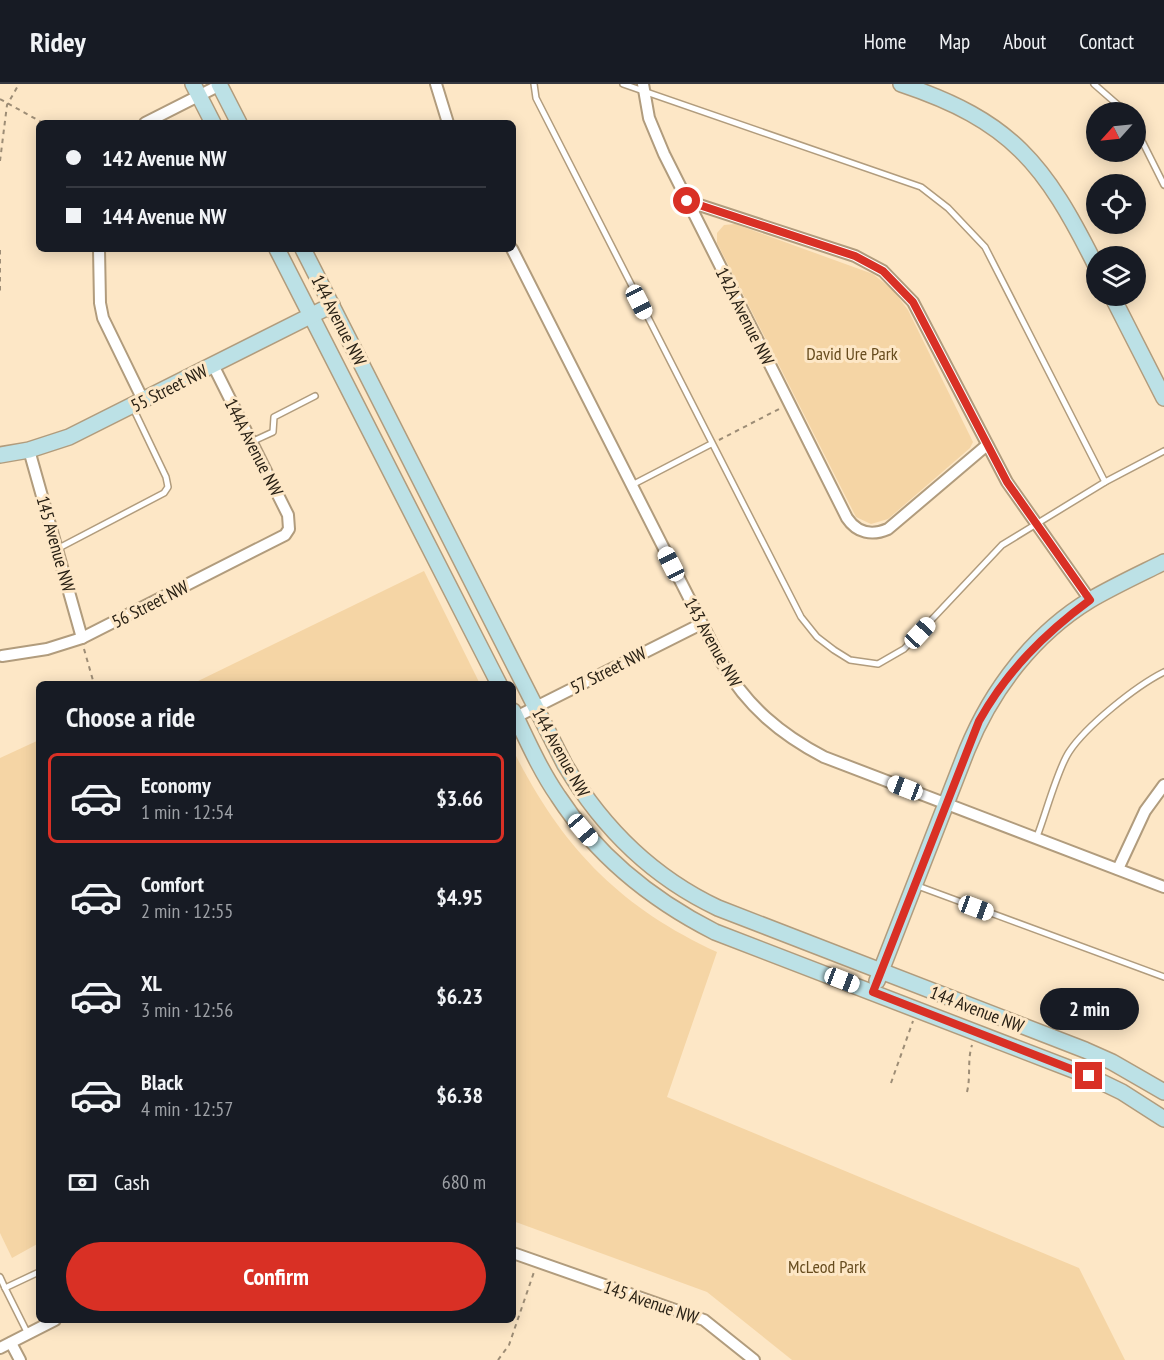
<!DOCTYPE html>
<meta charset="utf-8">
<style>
:root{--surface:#171b24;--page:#242831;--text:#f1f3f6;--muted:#9ea1a6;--line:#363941;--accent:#d93025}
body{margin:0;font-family:"PT Sans Narrow",sans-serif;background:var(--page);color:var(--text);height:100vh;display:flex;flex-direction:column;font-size:22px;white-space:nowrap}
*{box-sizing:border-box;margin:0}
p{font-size:20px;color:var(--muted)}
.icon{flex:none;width:33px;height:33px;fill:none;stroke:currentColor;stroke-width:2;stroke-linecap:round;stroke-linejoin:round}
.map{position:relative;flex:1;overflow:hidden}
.sheet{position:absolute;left:36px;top:597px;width:480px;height:642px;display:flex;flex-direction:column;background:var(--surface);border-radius:9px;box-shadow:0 3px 15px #0003}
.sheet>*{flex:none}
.hud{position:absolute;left:36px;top:36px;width:480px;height:132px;border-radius:9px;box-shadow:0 3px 15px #0003;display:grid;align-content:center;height:132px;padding:0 30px;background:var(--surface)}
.needle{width:39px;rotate:243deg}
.fabs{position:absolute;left:1086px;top:18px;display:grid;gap:12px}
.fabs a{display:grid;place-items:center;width:60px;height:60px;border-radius:50%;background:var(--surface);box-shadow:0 3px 15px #0003;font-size:30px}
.end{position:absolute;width:27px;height:27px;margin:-14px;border:8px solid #d93025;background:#fff;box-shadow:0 0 0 3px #fff}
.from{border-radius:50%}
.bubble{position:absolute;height:42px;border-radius:21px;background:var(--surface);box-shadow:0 3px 15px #0003;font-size:20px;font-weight:700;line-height:42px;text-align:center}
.car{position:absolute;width:18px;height:36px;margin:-18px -9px;border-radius:8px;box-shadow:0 0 4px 2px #0007;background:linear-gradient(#fff 24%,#345 0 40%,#fff 0 76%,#345 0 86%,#fff 0)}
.hud b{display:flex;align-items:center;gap:21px;height:57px;font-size:22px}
.hud b+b{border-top:2px solid var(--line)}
.hud i{width:15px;height:15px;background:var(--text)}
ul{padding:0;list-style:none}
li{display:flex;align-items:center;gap:18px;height:90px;margin:0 12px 9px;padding:0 18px;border:3px solid transparent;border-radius:9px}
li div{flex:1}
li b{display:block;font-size:22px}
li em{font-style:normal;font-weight:700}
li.selected{border-color:var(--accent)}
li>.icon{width:54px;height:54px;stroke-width:1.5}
h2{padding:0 30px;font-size:27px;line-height:72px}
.pay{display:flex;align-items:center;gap:15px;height:66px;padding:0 30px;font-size:22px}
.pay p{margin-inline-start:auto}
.primary-button{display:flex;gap:12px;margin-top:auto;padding:12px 30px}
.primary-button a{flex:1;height:69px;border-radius:36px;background:var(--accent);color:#fff;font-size:24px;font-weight:700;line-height:69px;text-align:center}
header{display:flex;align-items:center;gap:36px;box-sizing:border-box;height:84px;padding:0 30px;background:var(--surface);border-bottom:2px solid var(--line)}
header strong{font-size:28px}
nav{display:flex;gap:33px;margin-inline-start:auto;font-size:21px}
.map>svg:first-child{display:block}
.green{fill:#f5d5a5}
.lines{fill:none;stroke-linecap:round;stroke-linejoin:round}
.lane-casing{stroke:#b19c7d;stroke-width:8}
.street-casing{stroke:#b19c7d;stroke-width:14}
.secondary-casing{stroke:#b19c7d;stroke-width:18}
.path{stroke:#9d8d76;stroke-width:2;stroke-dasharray:4.5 4.5;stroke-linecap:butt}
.lane{stroke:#fff;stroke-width:5}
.street{stroke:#fff;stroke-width:10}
.secondary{stroke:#bce1e6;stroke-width:15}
.route{stroke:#d93025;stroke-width:8}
.labels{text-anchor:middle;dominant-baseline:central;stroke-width:6;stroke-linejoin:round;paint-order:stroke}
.street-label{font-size:18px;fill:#292115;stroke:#fde7c6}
.park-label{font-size:18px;fill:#674c1e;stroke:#fde7c6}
</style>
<header>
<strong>Ridey</strong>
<nav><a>Home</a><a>Map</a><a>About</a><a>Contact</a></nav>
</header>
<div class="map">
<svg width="1164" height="1276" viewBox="0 0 1164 1276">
<rect width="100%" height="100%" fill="#fde7c6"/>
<g class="green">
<polygon points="735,140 873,190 893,206 908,226 973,358 970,364 888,435 871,440 856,433 717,159 717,149 724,141"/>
<polygon points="424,487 480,600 192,600"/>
<polygon points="39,656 39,1159 12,1174 0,1149 0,674"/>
<path d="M513,666C561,762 619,823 717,868L667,1013L1079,1184L1125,1276H792L707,1208L513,1137Z"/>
</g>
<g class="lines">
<g class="lane-casing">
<g id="lane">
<polyline points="534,0 536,14 801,533 817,553 834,566 850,576 878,580 904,565 1002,461 1105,398 1164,367"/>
<polyline points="623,0 921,103 948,124 985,163 1105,398"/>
<polyline points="1094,0 1126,28"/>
<polyline points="1136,45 1164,101"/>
<polyline points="251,358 273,348 274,333 315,312"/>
<polyline points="632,401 711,360"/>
<polyline points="57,465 164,409 168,403 166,393 133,324"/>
<path d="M1036,755C1045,733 1057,686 1069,668C1086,642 1136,602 1164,588"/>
<polyline points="915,801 1164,893"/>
<polyline points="0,1193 5,1204"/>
<polyline points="28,1250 5,1204 39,1188"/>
</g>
</g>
<g class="street-casing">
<g id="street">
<polyline points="436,0 448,39"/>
<path d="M643,0L649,34L664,70L847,434C857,449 872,452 888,445L987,361"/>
<polyline points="145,39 220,1"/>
<polyline points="687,117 855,172 883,187 913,218 1007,398 1090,516"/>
<polyline points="99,165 100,219 103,234 143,316"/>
<path d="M512,165L722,579C747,622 780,650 824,673L1164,803"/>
<polyline points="29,366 82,554"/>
<polyline points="2,572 47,565 82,554 285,451 289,445 288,431 213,281"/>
<polyline points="516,633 701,540"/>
<polyline points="1118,785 1145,727 1164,701"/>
<polyline points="513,1169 704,1236 754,1276"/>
<polyline points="11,1259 20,1276"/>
<polyline points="0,1264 55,1236"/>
</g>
</g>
<g class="secondary-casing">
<g id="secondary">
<polyline points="193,0 213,39"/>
<polyline points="219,0 239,39"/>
<path d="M901,0C1012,37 1045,80 1096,182"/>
<polyline points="277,165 499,600"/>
<path d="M303,165L565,681C602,743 652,793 718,824L1085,966L1112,978L1164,1008"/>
<polyline points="1112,212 1164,314"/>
<polyline points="0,371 29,366 69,353 332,221"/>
<path d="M513,627C527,656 540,686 558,712C597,772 652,816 715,848L1089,992L1122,1008L1164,1035"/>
<path d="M877,897L967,666C992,605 1034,550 1090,516C1114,502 1140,490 1164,478"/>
</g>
</g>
<g class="path">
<polyline points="0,15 43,39"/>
<polyline points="0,77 7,21 19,0"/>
<polyline points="0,166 0,209"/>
<polyline points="719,356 781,324"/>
<polyline points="84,565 94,600"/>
<polyline points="891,999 913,937"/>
<path d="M967,1008C971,992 967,977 972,961"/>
<polyline points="498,1276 509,1261 534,1188"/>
</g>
<use href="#lane" class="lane"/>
<use href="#street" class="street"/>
<use href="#secondary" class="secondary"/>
</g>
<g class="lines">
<path class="route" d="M687,117L855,172L883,187L913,218L1007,398L1090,516C1044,550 1007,587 979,637L873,908L1089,992"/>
</g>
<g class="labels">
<g class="street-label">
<text transform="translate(745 232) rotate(63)">142A Avenue NW</text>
<text transform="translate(339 236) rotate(63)">144 Avenue NW</text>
<text transform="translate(169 304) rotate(-27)">55 Street NW</text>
<text transform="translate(254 363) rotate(63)">144A Avenue NW</text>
<text transform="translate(56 460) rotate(74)">145 Avenue NW</text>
<text transform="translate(150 520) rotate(-27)">56 Street NW</text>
<text transform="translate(713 558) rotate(61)">143 Avenue NW</text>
<text transform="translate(608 586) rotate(-27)">57 Street NW</text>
<text transform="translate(561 668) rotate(61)">144 Avenue NW</text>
<text transform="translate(977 925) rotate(21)">144 Avenue NW</text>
<text transform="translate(651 1218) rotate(19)">145 Avenue NW</text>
</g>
<g class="park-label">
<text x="852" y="269">David Ure Park</text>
<text x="827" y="1182">McLeod Park</text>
</g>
</g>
</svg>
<div class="fabs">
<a><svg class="needle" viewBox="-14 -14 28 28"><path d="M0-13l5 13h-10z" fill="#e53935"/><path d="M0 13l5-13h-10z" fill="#9ea1a6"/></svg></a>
<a><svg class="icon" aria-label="locate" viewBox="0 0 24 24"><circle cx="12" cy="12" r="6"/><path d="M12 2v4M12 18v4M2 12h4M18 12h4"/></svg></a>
<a><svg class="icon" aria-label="layers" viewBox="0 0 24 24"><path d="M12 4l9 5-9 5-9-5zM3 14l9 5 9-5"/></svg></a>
</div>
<i class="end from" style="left:687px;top:117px"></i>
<i class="end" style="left:1089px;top:992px"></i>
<div class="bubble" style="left:1040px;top:904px;width:99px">2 min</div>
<i class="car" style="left:639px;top:218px;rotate:153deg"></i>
<i class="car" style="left:671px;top:480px;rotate:333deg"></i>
<i class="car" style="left:920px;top:549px;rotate:43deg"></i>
<i class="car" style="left:905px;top:704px;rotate:291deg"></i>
<i class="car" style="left:583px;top:746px;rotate:140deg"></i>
<i class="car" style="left:976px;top:824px;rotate:110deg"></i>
<i class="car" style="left:842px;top:896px;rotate:111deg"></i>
<div class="hud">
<b><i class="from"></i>142 Avenue NW</b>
<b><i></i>144 Avenue NW</b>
</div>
<section class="sheet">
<h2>Choose a ride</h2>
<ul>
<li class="selected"><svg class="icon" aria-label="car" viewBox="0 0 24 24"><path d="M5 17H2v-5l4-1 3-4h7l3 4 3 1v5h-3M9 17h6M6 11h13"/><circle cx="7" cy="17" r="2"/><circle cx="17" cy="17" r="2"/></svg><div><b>Economy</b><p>1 min · 12:54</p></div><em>$3.66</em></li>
<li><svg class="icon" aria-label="car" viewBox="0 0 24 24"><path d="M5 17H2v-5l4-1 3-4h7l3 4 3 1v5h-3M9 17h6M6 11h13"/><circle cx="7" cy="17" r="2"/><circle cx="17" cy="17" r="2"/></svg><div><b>Comfort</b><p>2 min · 12:55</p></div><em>$4.95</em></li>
<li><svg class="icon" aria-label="car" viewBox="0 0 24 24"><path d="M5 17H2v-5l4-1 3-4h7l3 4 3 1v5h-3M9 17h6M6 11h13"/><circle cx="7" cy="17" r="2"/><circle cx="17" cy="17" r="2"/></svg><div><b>XL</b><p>3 min · 12:56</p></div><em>$6.23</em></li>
<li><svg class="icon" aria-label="car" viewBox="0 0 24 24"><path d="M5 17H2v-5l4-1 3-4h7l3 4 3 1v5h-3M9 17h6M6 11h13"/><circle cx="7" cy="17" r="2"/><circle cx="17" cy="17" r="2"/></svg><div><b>Black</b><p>4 min · 12:57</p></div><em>$6.38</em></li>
</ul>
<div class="pay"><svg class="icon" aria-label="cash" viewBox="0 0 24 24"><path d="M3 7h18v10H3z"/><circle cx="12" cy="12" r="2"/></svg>Cash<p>680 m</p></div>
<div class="primary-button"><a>Confirm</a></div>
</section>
</div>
